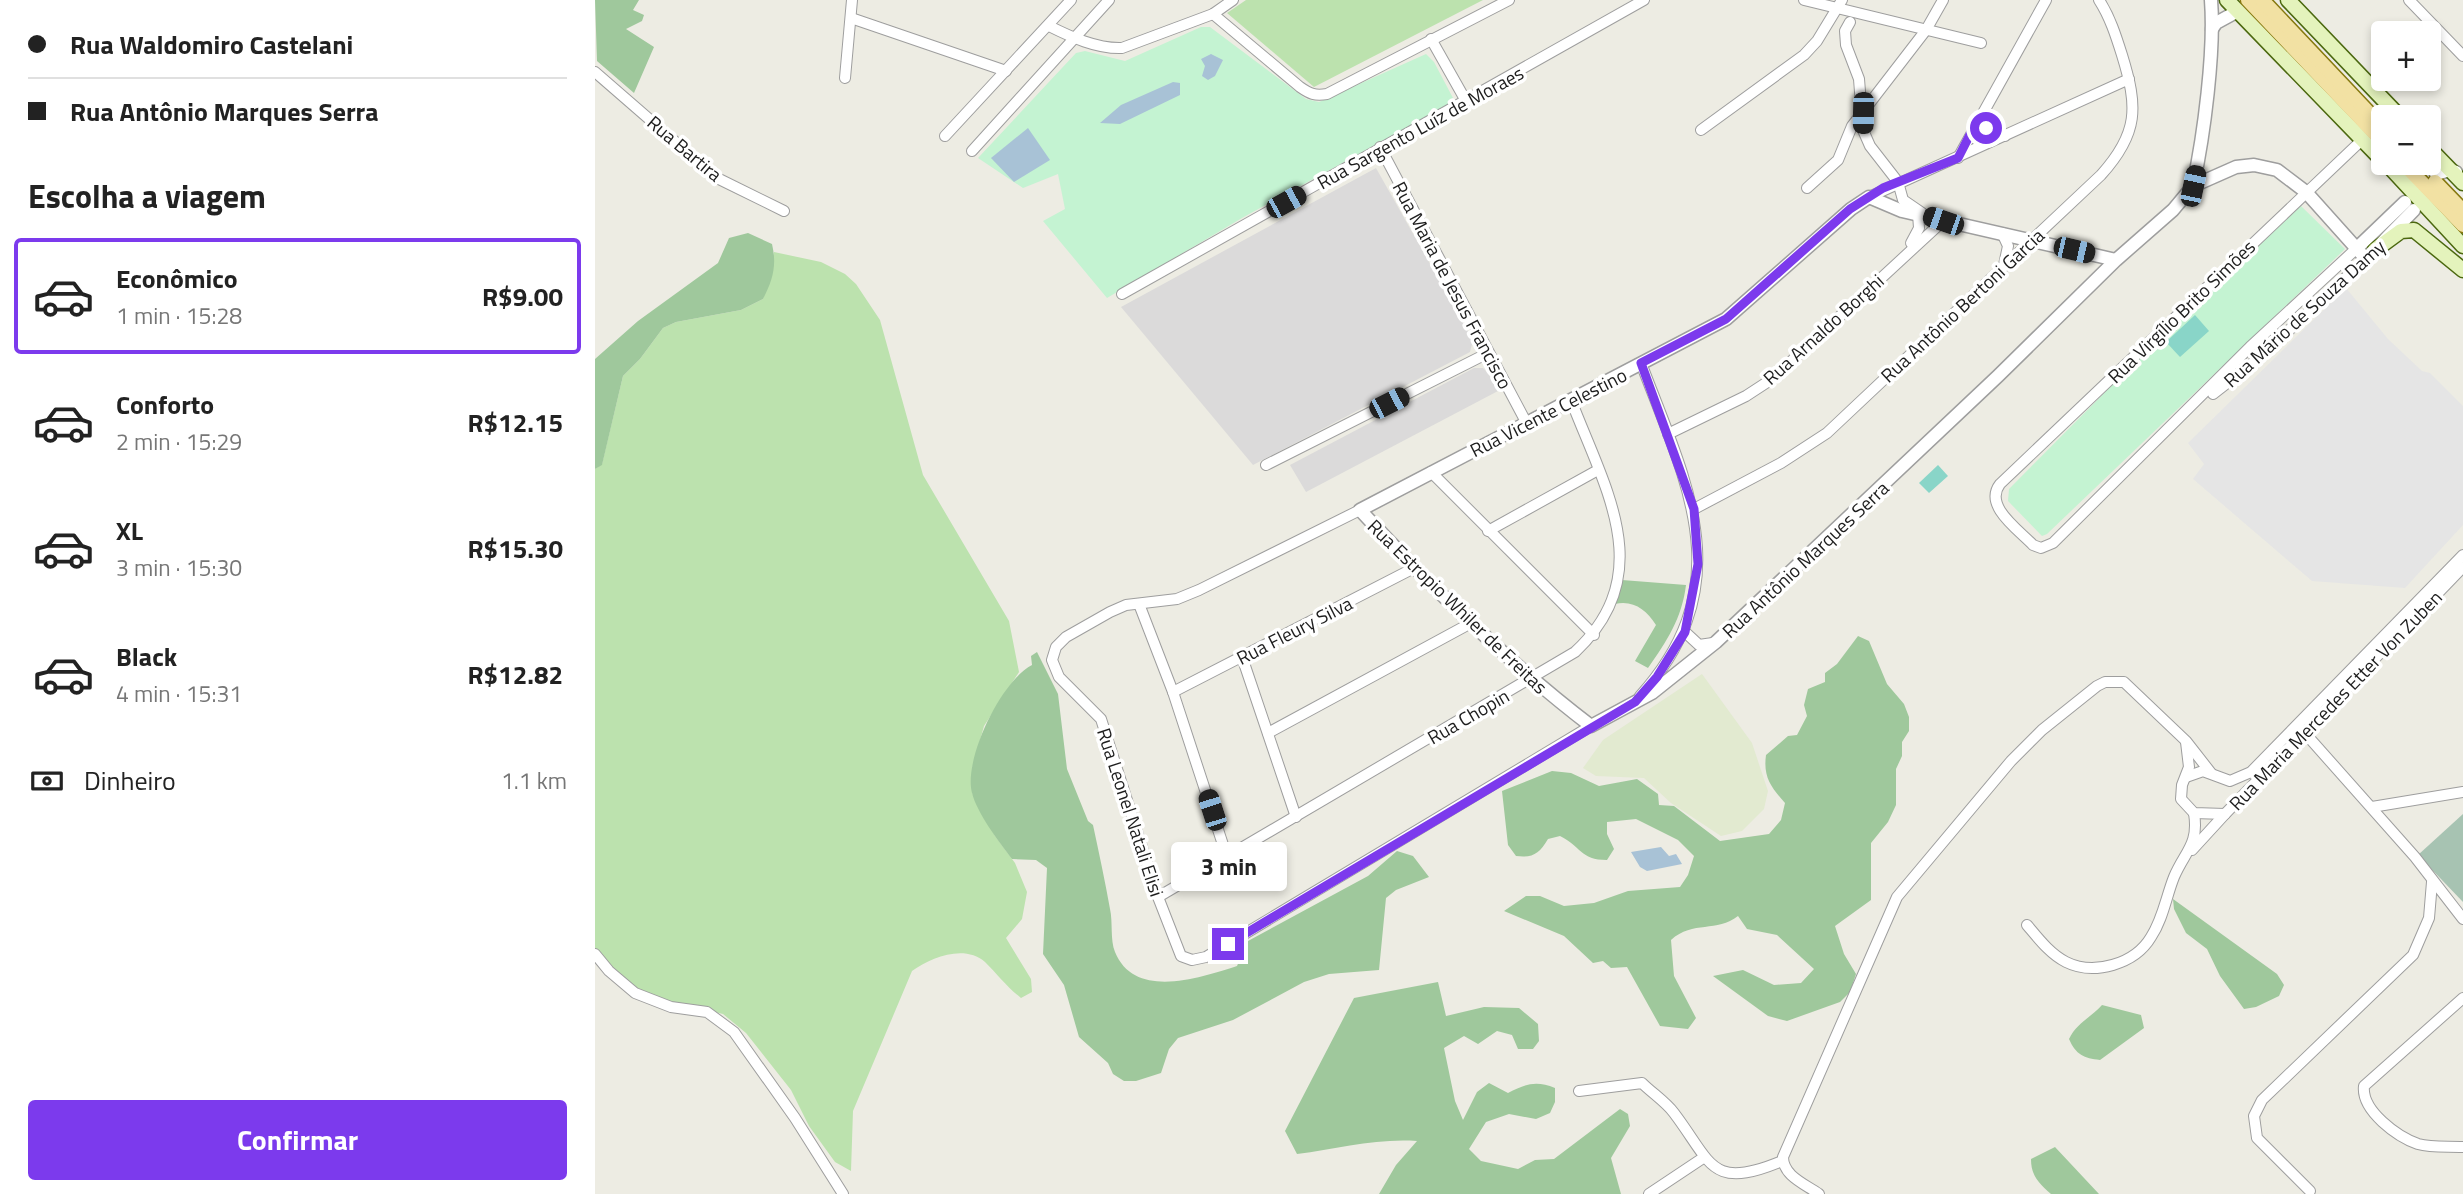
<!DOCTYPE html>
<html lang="pt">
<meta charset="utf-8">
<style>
:root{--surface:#fff;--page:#f2f2f2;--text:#222;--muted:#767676;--line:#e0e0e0;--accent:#7c3aed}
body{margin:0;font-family:"Titillium Web",sans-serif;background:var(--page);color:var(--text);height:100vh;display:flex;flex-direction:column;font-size:26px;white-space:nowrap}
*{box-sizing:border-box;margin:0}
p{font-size:23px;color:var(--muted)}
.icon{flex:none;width:38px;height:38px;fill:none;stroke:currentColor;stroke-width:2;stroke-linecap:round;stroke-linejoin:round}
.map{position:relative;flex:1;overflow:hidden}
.side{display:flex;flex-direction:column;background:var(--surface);width:595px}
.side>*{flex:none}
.guide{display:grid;align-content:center;height:154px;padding:0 28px;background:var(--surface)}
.tools{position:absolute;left:1776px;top:21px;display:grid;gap:14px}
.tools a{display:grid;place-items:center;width:70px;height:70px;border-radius:7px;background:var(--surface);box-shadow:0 4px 10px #0003;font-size:35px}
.end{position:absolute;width:32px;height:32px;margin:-16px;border:9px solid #7c3aed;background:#fff;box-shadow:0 0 0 4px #fff}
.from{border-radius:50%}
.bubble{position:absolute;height:49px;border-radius:7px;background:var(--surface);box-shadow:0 4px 10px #0003;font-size:23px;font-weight:700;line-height:49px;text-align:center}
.car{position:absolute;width:21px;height:42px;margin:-21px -10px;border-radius:9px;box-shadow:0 0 5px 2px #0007;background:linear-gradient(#222 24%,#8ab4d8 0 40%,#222 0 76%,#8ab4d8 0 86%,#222 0)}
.guide b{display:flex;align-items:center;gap:24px;height:66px;font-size:26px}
.guide b+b{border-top:2px solid var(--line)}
.guide i{width:18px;height:18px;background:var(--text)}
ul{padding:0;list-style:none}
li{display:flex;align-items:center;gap:21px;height:116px;margin:0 14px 10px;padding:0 14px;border:4px solid transparent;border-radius:7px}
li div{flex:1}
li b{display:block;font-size:26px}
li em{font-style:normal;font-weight:700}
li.selected{border-color:var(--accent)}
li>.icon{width:63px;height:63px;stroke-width:1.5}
h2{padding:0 28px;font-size:32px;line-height:84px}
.pay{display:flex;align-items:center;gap:18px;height:77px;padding:0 28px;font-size:26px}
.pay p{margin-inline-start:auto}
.primary-button{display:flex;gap:14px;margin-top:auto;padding:14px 28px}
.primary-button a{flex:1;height:80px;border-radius:7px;background:var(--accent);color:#fff;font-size:28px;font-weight:700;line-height:80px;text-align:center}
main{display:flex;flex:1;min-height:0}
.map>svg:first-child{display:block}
.residential{fill:#dbdada}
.farmland{fill:#e2ead0}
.grass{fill:#bce2ae}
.forest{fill:#9fc89c}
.cemetery{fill:#a7c3b2}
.park{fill:#c4f3d2}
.pitch{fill:#89d5c8}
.parking{fill:#e5e5e5}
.water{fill:#a8c2d6}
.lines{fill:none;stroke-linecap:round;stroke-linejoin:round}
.minor-casing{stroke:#9e9e9e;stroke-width:12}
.tertiary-casing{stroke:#9e9e9e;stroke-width:15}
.secondary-casing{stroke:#4b680f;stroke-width:17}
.primary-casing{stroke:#87790f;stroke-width:17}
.minor{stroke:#fff;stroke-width:10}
.tertiary{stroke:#fff;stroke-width:12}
.secondary{stroke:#e4f3bc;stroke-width:14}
.primary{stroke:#f2e1a3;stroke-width:14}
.route{stroke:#7c3aed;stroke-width:9}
.labels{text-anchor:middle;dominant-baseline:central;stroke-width:7;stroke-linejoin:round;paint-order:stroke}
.street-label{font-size:19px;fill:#1d1d1d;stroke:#fff}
</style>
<main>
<section class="side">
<div class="guide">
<b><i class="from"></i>Rua Waldomiro Castelani</b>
<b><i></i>Rua Antônio Marques Serra</b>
</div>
<h2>Escolha a viagem</h2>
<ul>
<li class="selected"><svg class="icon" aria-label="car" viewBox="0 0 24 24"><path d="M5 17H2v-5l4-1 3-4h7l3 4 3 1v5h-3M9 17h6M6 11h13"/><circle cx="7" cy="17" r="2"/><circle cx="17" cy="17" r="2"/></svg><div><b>Econômico</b><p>1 min · 15:28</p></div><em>R$9.00</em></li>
<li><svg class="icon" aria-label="car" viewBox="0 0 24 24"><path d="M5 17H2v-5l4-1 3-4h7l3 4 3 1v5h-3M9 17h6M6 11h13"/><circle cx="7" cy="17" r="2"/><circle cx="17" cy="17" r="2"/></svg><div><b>Conforto</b><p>2 min · 15:29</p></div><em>R$12.15</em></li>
<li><svg class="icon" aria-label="car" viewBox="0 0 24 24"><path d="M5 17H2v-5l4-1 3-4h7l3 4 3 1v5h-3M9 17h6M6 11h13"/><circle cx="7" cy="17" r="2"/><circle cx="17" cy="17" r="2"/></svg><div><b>XL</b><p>3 min · 15:30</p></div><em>R$15.30</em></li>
<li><svg class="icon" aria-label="car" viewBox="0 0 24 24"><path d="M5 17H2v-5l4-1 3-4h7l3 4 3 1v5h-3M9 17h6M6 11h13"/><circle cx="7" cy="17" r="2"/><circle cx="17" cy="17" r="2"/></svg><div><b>Black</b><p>4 min · 15:31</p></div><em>R$12.82</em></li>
</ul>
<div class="pay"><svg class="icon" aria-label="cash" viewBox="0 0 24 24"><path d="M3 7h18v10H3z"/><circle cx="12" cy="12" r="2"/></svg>Dinheiro<p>1.1 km</p></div>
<div class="primary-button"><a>Confirmar</a></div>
</section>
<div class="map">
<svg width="1868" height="1194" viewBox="0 0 1868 1194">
<rect width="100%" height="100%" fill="#edece3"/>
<g class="residential">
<polygon points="781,168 878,340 875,352 658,465 526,307"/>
<polygon points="879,368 888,368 893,373 903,391 711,492 695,465"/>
</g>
<polygon class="farmland" points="1107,674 1157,743 1173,791 1169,809 1147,831 1126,836 1076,803 1049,778 1001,776 988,768 1008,740"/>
<g class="grass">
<polygon points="651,0 888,0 719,87 632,13"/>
<path d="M179,252L226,262L250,274L261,284L285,320L328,475L414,621L424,672L389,726L377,769V793L400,836L420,863L432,892L427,919L411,938L436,979L437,992L426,998C412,987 403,975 390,962C370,944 336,957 317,971L258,1111L256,1171L240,1162L214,1126L196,1090L151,1033L128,1014L52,996L3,959L0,950V469L7,464L28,376L45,359L68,328L81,322L146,310L168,299Z"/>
</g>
<g class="forest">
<polygon points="0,0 44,0 38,10 49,15 47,21 31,29 59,47 39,93 2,61"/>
<path d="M153,233L177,244C182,265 178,280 168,299L146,310L81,322L68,328L45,359L28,376L7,465L0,469V359L43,321L123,263L134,238Z"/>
<path d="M1027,580L1091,585C1087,618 1072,641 1053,668L1040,661L1061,625C1051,610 1039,600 1020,604Z"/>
<path d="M1263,636L1274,641L1292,684L1309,704L1314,717V731L1307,742V756L1301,769V805L1293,822L1276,843V900L1240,926L1249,954L1261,974L1255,992L1245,1002L1192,1021L1173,1016L1118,976L1148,970L1179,985L1206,983L1219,969L1182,935L1152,929L1143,916C1122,933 1098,920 1076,940L1079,976L1101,1018L1093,1029L1065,1026L1032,967L1016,968L1008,961L998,963L969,936L909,911L931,896H945L969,906L999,903L1033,891L1085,887L1093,875L1099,856L1083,840L1041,819L1012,822V834L1019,849L1012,860C985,860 986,846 965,836L953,839C944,854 938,858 921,856L913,845L907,791L957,771L976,773L1004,786L1042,779L1063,794L1064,805L1079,806L1125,841L1174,834L1186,820L1190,803C1176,787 1168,777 1171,755L1193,736L1202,735L1212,716L1209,705L1213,689L1230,682V673L1242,664Z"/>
<path d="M442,652L463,694L472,769L493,821L498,825C504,853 510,881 515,909C518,922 515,940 520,952C540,1001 607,977 642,966L653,941L773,876L802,851L818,856L834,877L801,890L791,898L784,970L734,974L709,982L638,1020L583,1038L574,1049L566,1073L541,1081H529L518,1074L513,1063L484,1037L469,985L448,954L452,868L441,860L417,859C404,842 382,813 377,793C368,759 407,680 437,665L436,656Z"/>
<polygon points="1578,899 1682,974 1689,985 1684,996 1661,1007 1649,1009 1625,976 1612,949 1591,933 1579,909"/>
<path d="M843,982L851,1016L889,1007L924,1008L943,1024L944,1041L938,1049H923L917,1035L902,1031L883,1044L869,1036L849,1048L860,1101L868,1120L882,1092L894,1083L913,1093C930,1084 941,1080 960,1088V1102L955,1113L941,1119L914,1114L891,1122L874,1149L886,1161L923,1169L940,1160L959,1159L1025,1109L1033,1114L1035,1126L1016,1158L1026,1194H784L801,1165L822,1141C782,1138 742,1149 702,1154L690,1131L759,998Z"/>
<path d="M1507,1005L1546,1015L1549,1028L1505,1060C1489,1058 1481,1055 1474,1039C1481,1024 1495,1018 1507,1005Z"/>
<path d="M1460,1147L1504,1194H1456C1444,1183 1436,1176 1436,1159Z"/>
</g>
<polygon class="cemetery" points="1868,814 1868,902 1823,855"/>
<g class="park">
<polygon points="606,27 615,27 711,99 724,102 831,54 839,62 858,98 855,104 647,218 512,298 448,221 470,209 463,174 428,188 383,158 481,53 490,51 530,61"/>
<polygon points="1706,206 1750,249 1452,534 1447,536 1413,501 1414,489 1553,349"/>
</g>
<g class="pitch">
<polygon points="1600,315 1614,331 1585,357 1571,342"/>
<polygon points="1343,465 1353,476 1334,493 1324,483"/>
</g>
<polygon class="parking" points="1751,288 1793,339 1827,371 1835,373 1868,406 1868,525 1810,588 1717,581 1598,479 1609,464 1593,443"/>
<g class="water">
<polygon points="616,54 628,60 620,76 613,80 607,76 610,66 606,59"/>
<polygon points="578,82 585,83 585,95 525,124 505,123 526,105"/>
<polygon points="433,128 455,160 419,182 396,158"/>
<polygon points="1066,847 1074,856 1081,854 1087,864 1052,871 1045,867 1036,852"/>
</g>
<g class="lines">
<g class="minor-casing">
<g id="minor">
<polyline points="1209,0 1386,43"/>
<polyline points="1814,0 1868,56"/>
<path d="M618,14L705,87C715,94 720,96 732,94L914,0"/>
<polyline points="256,18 411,71"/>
<polyline points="1255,22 1250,31 1251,45 1264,79 1268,130 1275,146 1303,182 1308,200 1327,213"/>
<path d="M454,26C476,37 502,49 527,48L618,14L638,0"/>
<polyline points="836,39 871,101"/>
<polyline points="0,72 122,178 189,211"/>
<polyline points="250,78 257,0"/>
<polyline points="1384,117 1395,132 1410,136"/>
<polyline points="1106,130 1209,55 1222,41 1247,0"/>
<polyline points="350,136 476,0"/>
<polyline points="785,147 931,422"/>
<polyline points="377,151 514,0"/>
<polyline points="1363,158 1451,0"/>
<polyline points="1212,188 1243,160 1257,126 1331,30 1348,0"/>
<polyline points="1274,197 1534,79"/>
<polyline points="1407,233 1413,246 1409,265"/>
<polyline points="1316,243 1324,228 1323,214"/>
<path d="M1762,248L1655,347L1458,543L1446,548L1438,545C1424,530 1388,506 1405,484L1768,139"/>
<polyline points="527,294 1049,0"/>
<polyline points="1618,394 1664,358 1771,259"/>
<polyline points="1073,434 1151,396 1177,379 1348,221"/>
<polyline points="671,465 893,353"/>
<polyline points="836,472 999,635"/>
<path d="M1099,509L1186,463L1232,433L1506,175C1544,133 1543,107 1527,55C1521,36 1515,17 1504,0"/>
<polyline points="765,510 604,590 582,599 531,605 515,612 471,637 461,647 457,660 464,677 506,719 563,897 586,956 597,960 611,957 996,726"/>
<polyline points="893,531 1003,470"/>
<polyline points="544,604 578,692 632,857"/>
<polyline points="1090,632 1104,645 1118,643"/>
<polyline points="647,657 701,817"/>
<polyline points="578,692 819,568"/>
<path d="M1045,696C1146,584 1092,484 1046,363"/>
<polyline points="1709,732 1820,857 1868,919"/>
<polyline points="673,733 876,623"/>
<polyline points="1591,742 1594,767 1587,785 1586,799 1599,813 1630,814 1868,567"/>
<polyline points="1591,777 1608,771 1635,781 1656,772 1868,555"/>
<polyline points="1777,807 1868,792"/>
<polyline points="1597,850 1630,814"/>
<path d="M563,897L980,652C1064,574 1010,489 976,400"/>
<path d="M1432,925C1443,938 1455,954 1471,962C1499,976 1540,964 1556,937C1568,919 1571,897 1579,877C1590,851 1604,845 1599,813"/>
<polyline points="0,954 14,971 40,993 76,1007 112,1012 139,1032 200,1118 248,1194"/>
<path d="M1868,998L1769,1086C1766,1111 1803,1137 1823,1144C1837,1148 1854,1146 1868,1147"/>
<path d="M984,1091L1047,1083C1057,1093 1071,1102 1079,1113C1117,1163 1115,1191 1187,1161"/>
<polyline points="1715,1191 1662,1138 1659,1116 1667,1100 1818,955 1834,918 1837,882"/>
<polyline points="1054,1194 1108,1158"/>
<path d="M1224,1194C1210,1184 1188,1176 1188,1157L1302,897L1416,761L1447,730L1502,686L1510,682H1529L1591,741L1616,773"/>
</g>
</g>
<g class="tertiary-casing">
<g id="tertiary">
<polyline points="1617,29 1621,23 1643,11"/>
<polyline points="1841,174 1855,170 1861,172"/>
<path d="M1598,186C1609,135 1620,51 1616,0"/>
<polyline points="1762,248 1810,202"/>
<path d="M1521,260L1307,211L1274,197L1256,209L1131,319L765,510C837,588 912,662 996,726L1057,693L1121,642L1403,376L1521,260L1578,210L1598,186L1641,167L1659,165L1682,170L1711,192L1771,259L1819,210"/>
</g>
</g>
<g class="secondary-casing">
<g id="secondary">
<polyline points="1632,0 1788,161"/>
<polyline points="1693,0 1805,117"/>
<polyline points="1834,148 1868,183"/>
<polyline points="1791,163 1868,246"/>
<polyline points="1780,250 1806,231 1819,230 1868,270"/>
</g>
</g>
<g class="primary-casing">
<g id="primary">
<polyline points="1653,0 1788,142"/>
<polyline points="1667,0 1788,128"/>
<polyline points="1808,163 1868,225"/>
<polyline points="1840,182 1868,211"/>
</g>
</g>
<use href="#minor" class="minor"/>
<use href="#tertiary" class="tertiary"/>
<use href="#secondary" class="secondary"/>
<use href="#primary" class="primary"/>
</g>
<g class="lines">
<polyline class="route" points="633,944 1040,702 1062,677 1090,632 1103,564 1099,509 1046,363 1131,319 1255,209 1288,188 1363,158 1384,117 1391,128"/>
</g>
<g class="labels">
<g class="street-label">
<text transform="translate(825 127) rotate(-29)">Rua Sargento Luíz de Moraes</text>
<text transform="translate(90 148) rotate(40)">Rua Bartira</text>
<text transform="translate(858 285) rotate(62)">Rua Maria de Jesus Francisco</text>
<text transform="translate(1367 305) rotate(-43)">Rua Antônio Bertoni Garcia</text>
<text transform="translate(1586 311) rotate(-44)">Rua Virgílio Brito Simões</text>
<text transform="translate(1709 313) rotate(-42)">Rua Mário de Souza Damy</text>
<text transform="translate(1228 329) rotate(-42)">Rua Arnaldo Borghi</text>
<text transform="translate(953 412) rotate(-27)">Rua Vicente Celestino</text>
<text transform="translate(1210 559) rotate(-43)">Rua Antônio Marques Serra</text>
<text transform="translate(863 606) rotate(44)">Rua Estropio Whiler de Freitas</text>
<text transform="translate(699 630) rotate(-27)">Rua Fleury Silva</text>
<text transform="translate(1740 700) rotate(-46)">Rua Maria Mercedes Etter Von Zuben</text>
<text transform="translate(873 716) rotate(-30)">Rua Chopin</text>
<text transform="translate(536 812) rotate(72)">Rua Leonel Natali Elisi</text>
</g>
</g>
</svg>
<div class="tools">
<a>+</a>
<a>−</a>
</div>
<i class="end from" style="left:1391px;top:128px"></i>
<i class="end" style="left:633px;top:944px"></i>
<div class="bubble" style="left:576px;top:842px;width:116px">3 min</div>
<i class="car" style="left:1268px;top:113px;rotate:181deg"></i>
<i class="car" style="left:1598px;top:186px;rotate:12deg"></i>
<i class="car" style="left:691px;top:202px;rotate:61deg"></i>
<i class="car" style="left:1348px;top:221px;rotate:289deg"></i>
<i class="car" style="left:1479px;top:250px;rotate:103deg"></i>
<i class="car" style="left:794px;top:403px;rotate:63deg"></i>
<i class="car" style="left:617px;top:810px;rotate:342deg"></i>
</div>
</main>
